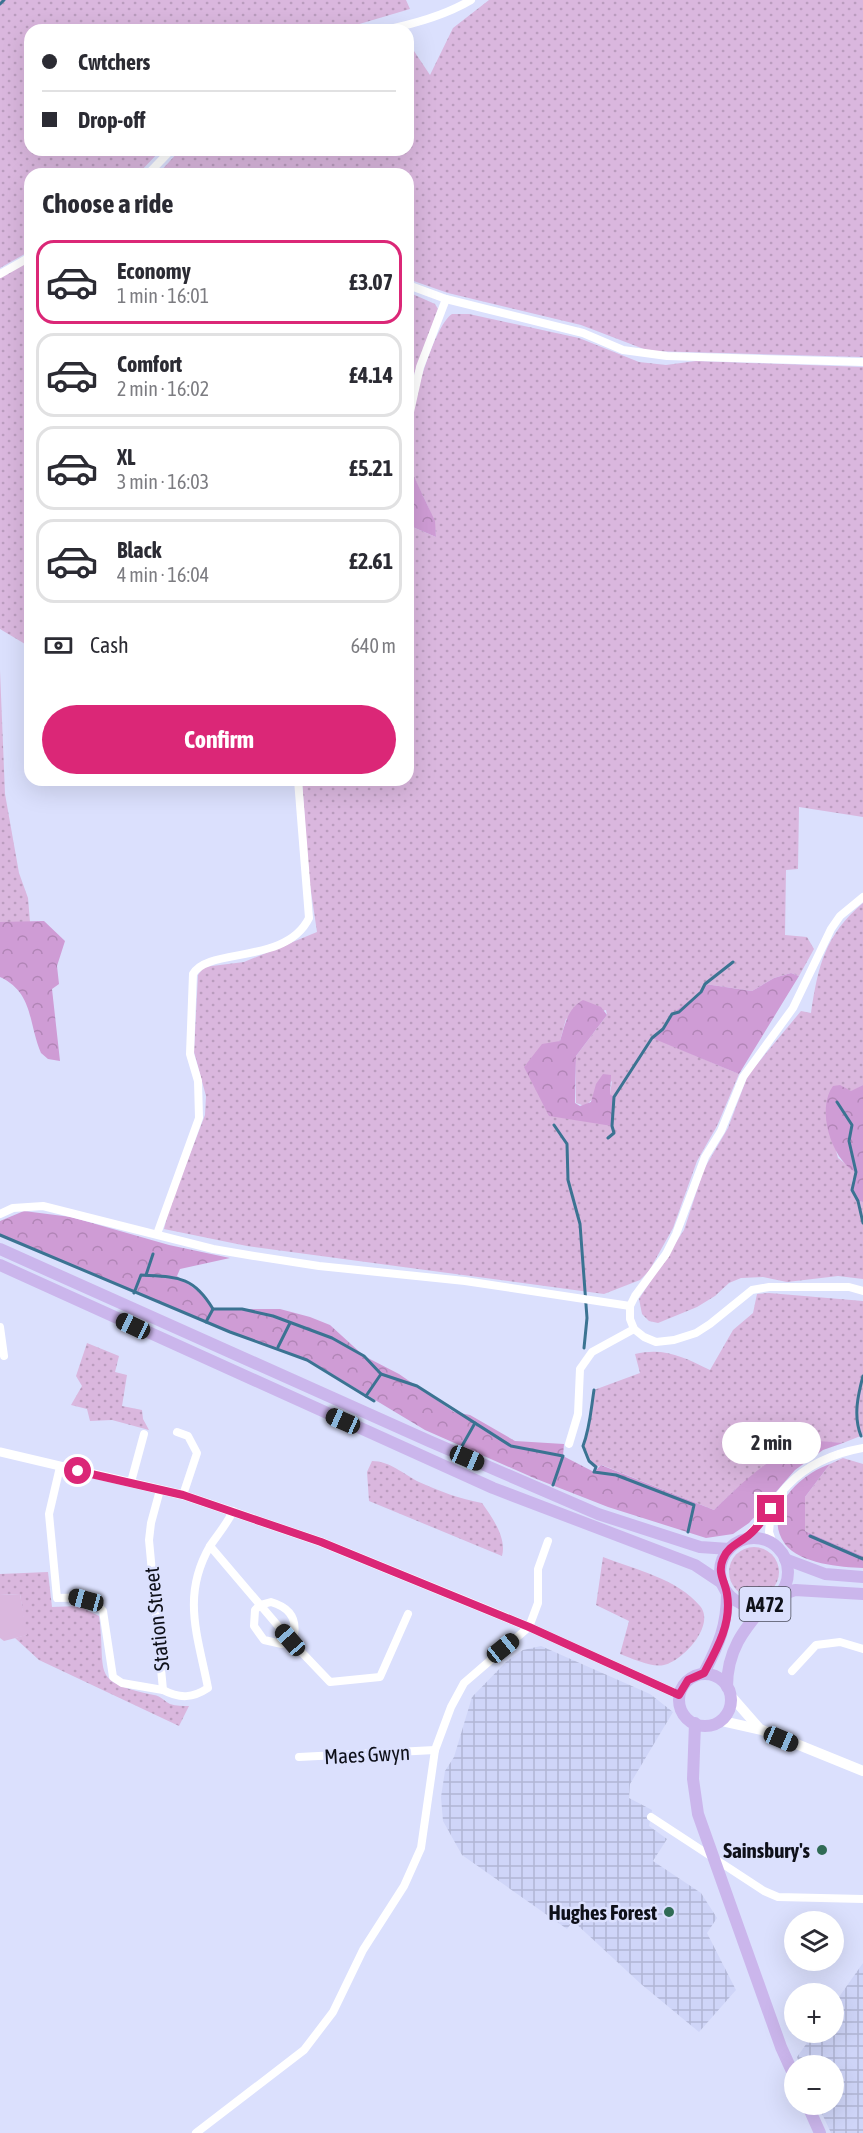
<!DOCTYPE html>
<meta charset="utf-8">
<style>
:root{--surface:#fff;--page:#f2f2f3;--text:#2b2b33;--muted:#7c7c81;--line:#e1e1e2;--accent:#db2777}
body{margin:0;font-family:"Asap Condensed",sans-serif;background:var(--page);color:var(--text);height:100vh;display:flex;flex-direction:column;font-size:22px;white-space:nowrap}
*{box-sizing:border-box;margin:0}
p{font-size:20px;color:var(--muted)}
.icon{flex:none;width:33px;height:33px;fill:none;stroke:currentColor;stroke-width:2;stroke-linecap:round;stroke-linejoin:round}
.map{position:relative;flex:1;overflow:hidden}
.drawer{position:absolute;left:24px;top:168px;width:390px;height:618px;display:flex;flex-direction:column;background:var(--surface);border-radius:18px;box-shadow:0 6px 24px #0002}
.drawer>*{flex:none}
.guide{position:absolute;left:24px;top:24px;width:390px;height:132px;border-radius:18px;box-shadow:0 6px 24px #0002;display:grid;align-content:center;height:132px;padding:0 18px;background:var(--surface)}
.controls{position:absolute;left:784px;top:1911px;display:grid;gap:12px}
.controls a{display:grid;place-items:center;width:60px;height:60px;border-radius:50%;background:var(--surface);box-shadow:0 6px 24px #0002;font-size:30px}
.end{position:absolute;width:27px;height:27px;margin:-14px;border:8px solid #db2777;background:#fff;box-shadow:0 0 0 3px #fff}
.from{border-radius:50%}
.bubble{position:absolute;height:42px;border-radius:21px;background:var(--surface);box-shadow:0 6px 24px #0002;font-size:20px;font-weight:700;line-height:42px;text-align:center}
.car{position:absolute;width:18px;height:36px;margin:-18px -9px;border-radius:8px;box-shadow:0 0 4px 2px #0007;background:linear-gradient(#222 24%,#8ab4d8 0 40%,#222 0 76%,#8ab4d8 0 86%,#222 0)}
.guide b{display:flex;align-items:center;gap:21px;height:57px;font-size:22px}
.guide b+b{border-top:2px solid var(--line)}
.guide i{width:15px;height:15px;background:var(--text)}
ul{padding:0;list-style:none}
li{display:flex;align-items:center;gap:18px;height:84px;margin:0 12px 9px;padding:0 6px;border:3px solid var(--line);border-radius:18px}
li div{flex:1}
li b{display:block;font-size:22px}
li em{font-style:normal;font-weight:700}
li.on{border-color:var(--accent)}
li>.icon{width:54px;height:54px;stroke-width:1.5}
h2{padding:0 18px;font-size:27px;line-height:72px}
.pay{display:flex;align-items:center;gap:15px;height:66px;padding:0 18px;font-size:22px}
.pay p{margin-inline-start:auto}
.button{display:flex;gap:12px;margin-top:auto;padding:12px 18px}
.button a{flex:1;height:69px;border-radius:36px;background:var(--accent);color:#fff;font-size:24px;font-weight:700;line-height:69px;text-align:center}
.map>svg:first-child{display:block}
.industrial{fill:url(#industrial-grid)}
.grass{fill:url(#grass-dots);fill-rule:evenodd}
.forest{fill:url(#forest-crowns)}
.park{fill:#dab7de}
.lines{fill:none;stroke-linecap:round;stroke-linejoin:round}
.stream{stroke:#3b7392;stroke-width:3}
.minor{stroke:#fff;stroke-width:8}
.tertiary{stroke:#fff;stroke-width:9}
.secondary{stroke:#fff;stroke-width:10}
.primary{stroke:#cbb6ec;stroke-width:12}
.route{stroke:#db2777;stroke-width:8}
.poi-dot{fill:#306b55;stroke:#dbe0fd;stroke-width:2}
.labels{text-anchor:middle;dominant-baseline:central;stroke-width:5;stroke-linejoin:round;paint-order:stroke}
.shield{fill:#dbe0fd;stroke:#4c4e5d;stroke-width:1.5}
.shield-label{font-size:20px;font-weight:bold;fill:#0e1019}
.street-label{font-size:21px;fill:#0e1019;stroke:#dbe0fd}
.poi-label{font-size:21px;font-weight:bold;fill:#0e1019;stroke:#dbe0fd;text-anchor:end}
</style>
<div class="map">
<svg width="863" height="2133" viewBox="0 0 863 2133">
<defs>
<pattern id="industrial-grid" width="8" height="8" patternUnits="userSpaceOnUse" patternTransform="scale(1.5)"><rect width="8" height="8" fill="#cfd5f8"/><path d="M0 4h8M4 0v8" fill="none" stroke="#b1b6d4"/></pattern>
<pattern id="grass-dots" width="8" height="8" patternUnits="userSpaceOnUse" patternTransform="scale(1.5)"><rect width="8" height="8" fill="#dab7de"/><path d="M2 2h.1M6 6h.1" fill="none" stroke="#ba9cbe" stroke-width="1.8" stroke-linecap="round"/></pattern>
<pattern id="forest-crowns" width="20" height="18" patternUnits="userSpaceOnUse" patternTransform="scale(1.5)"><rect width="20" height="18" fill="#cf9cd5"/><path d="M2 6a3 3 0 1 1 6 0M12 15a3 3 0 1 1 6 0" fill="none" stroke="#b185b6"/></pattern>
</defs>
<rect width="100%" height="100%" fill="#dbe0fd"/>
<g class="industrial">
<polygon points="541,1646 650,1694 673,1712 630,1784 629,1798 652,1810 649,1826 667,1839 653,1861 701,1893 717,1918 707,1933 736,1990 699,2032 641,1984 573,1921 567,1929 462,1855 443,1821 441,1797 445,1771 454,1757 472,1697 506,1662 523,1650"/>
<polygon points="863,1963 863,2133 831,2133 818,2105 834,2104 834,2066 800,2065 797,2057 814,2033 834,2032 834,2004"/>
</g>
<g class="grass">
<polygon points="0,0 406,0 410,9 339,30 30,30 30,150 161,150 138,174 30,174 30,251 0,268"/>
<polygon points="489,0 863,0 863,357 649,351 581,325 448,293 408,279 408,174 158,174 180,150 408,150 408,42 430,75 453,28"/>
<polygon points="30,261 30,647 0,629 0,277"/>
<polygon points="408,292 435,304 438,309 408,391"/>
<path d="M452,314H469L579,338L639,362L666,365L696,361L863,367V817L799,807L798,869L786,870L785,935L807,937L814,949L799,976L791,973L774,978L752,991L705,984C697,999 682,1005 671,1016C664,1024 661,1031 652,1037L739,1074L717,1126L697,1161L673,1228L649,1271L640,1280L604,1294L247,1246L164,1229L169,1209L205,1115L206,1096L194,1052L198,975L204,967L244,962L317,932L309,878L302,780H408V525L436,537C435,510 417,490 409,465C400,441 431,327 452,314ZM606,1010L607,1015L576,1056V1103L585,1106L612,1081L610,1094L614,1098L612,1105L614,1113L549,1116L554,1044L560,1041L566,1019Z"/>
<polygon points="0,670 5,794 19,873 28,898 30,922 0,922"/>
<path d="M863,903V1085L851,1092L829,1124L838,1158L856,1172L852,1181L858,1201L863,1202V1279L838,1276L787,1282L763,1277L741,1278L729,1283L715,1296L697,1307L658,1323L649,1321L642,1314L639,1299L684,1230L704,1169L728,1128L748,1075L801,1011L811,1013C818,966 825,935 863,903Z"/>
<path d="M769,1293L863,1301V1435L843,1443L810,1442L791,1450L736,1489L714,1510L602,1465L596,1467L589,1461L583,1446C590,1428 591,1409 594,1390L640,1373L635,1354C664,1347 684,1357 710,1370L733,1330L753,1313L757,1294Z"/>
<polygon points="87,1343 119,1356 115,1372 127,1375 122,1406 142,1410 143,1419 149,1430 112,1420 90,1421 87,1409 71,1405 82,1386 76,1376"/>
<polygon points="843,1458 863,1464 863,1556 805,1531 805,1497 830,1464"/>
<path d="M372,1461C390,1461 403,1474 419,1482C439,1491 460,1499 482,1503C492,1517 507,1538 502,1556L369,1501L367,1472Z"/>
<circle cx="754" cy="1572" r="25"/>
<path d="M603,1557C634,1569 678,1579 700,1606C716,1625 683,1661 664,1665C652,1668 631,1658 620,1654L629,1621L596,1605Z"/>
<path d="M48,1572L52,1607L79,1606L99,1616C107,1674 88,1681 154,1695C161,1696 164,1701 170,1704C176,1706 183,1706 189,1706L179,1726L39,1660L15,1638L26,1635L20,1594L0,1595V1574Z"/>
</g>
<g class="forest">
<polygon points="408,464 435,521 436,537 408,525"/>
<path d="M44,921L65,941L57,966L59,984L52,989L60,1061L48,1059L41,1053C28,1023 34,993 0,977V922Z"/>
<path d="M791,973L799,976L739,1074L652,1038C660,1031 664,1024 671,1016C681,1004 697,1000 705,984L752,991L774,978Z"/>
<path d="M583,1000L601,1007L607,1015L576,1056L575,1103L580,1106L591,1102L596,1084L603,1074L611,1075L610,1094L614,1097L612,1126L549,1116L524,1067L542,1044L560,1041C565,1025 567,1009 583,1000Z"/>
<path d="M840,1085L851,1091L863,1085V1202L858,1201L852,1190L855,1172C831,1158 816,1109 833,1086Z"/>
<path d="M24,1211L71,1217L169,1245L230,1258L180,1269L177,1276L206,1297L213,1309H280L310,1317L330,1325L364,1356L399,1374L454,1412L470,1415L515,1441L564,1444L563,1456L594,1472L601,1465L714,1510C740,1485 774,1451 810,1442C820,1440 832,1442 843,1443L823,1450L795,1470L749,1523L733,1534L706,1538L608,1507L534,1478L425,1430L307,1359L230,1332L0,1235V1221Z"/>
<path d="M830,1464L805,1497V1531L863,1556V1568C841,1567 800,1564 785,1544C761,1511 800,1474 830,1464Z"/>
</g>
<polygon class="park" points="20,1594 27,1635 4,1641 0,1638 0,1595"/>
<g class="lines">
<g class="stream">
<polyline points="0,4 4,0"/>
<polyline points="837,1102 852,1125 849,1141 856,1172 852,1190 858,1201 863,1223"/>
<polyline points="554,1125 567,1144 568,1180 580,1224 587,1318 584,1348"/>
<polyline points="608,1138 614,1133 612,1126 614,1097 652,1038 663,1029 672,1014 679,1012 701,992 705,984 733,962"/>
<polyline points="0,1235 230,1332 307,1360 374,1401"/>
<polyline points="146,1275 153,1254"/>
<path d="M134,1293L141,1275C176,1277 193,1275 213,1309H242L273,1316L332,1338L364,1356L381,1374L417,1386L511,1446L563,1456L553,1485"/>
<polyline points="206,1322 213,1309"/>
<polyline points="278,1347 290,1323"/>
<path d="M594,1390C591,1409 590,1428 583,1446L589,1461L596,1467L594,1472L616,1475L694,1505L688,1532"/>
<polyline points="366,1396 381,1374"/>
<path d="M861,1436C853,1416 858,1395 863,1376"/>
<polyline points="462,1446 475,1423"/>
<polyline points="810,1536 863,1559"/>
</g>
<g class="minor">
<path d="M384,30C414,24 444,16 471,0"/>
<polyline points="148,174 171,150"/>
<polyline points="0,274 30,257"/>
<polyline points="408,285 446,299 583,333 623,350 667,356 863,362"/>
<polyline points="408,421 420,367 446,299"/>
<polyline points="863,897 840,916 831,929 793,1008 743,1077 721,1131 705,1157 676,1234 666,1254 635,1296 630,1306 630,1319 634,1329 644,1337 656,1342 674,1340 696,1333 710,1324 752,1290 769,1287 849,1287 863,1291"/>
<polyline points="0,1214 13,1208 43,1206 213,1249 254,1256 319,1266 465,1281 630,1306"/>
<path d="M157,1234L199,1118L198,1081L190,1054L193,974C208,947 286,965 309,918L298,780"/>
<polyline points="0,1327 4,1356"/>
<polyline points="177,1432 188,1436 197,1453 183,1495"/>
<polyline points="569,1444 578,1414 580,1369 592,1352 634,1329"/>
<path d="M60,1467L49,1514L57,1598C73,1597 92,1597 103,1611L113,1677L122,1683L163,1690"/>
<polyline points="131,1482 144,1434"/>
<path d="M160,1490L151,1523L149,1540L163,1690C180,1699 193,1698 208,1688C198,1636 181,1596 210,1546C218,1534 227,1524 233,1511"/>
<polyline points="771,1511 769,1532 773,1544"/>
<path d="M743,1540C762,1524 771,1502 788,1485C808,1464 835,1453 863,1448"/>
<polyline points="210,1546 290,1640 330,1682 380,1677 408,1614"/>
<path d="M271,1602C288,1607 297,1617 294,1635L282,1644L264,1640L254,1626L255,1610L260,1605Z"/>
<polyline points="792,1671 816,1645 840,1642 863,1649"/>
<polyline points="299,1757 435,1750"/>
<polyline points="651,1817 764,1891 778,1897 863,1899"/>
<polyline points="196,2133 304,2050 333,2012 363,1950 404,1886 421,1848 435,1750 451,1707 464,1683 529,1627 538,1603 538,1569 548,1541"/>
</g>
<polyline class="tertiary" points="0,1452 183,1495 321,1542 529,1627 679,1695"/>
<g class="secondary">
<polyline points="731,1696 759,1728"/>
<polyline points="722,1721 762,1730 863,1771"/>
</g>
<g class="primary">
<polyline points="0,1249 429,1441 598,1514 700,1547 729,1549"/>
<polyline points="0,1265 493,1488 695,1565 722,1583"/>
<circle cx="754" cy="1572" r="34"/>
<polyline points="785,1559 825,1574 863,1577"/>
<polyline points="778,1596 795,1590 863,1594"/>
<path d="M704,1673C719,1644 727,1626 727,1593"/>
<circle cx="705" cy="1700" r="26"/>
<path d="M727,1687C727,1651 743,1630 766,1604"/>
<polyline points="695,1723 693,1779 698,1814 781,2047 795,2078"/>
<polyline points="807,2104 820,2133"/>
</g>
</g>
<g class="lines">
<path class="route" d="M78,1471L183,1495L321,1542L529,1627L679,1695L688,1680L704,1673C717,1649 732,1623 727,1594C725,1581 717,1573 723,1559C728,1546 740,1543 750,1534C758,1527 764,1518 771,1509"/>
</g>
<g class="poi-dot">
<circle cx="822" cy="1850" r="6"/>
<circle cx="669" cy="1912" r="6"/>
</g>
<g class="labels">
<rect class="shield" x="739.5" y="1587" width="51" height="34" rx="4.5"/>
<g class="shield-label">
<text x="765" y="1604">A472</text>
</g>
<g class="street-label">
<text transform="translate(156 1619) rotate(-96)">Station Street</text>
<text transform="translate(367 1754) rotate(-3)">Maes Gwyn</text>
</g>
<g class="poi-label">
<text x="810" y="1850">Sainsbury's</text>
<text x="657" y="1912">Hughes Forest</text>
</g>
</g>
</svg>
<div class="controls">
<a><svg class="icon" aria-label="layers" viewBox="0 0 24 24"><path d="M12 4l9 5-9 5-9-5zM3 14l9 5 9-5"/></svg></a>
<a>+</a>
<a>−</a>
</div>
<i class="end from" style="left:78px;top:1471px"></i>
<i class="end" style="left:771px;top:1509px"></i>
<div class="bubble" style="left:722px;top:1422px;width:99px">2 min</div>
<i class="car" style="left:133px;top:1326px;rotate:295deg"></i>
<i class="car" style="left:343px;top:1421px;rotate:294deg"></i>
<i class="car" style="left:467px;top:1458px;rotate:113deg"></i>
<i class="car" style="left:86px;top:1600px;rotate:285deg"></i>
<i class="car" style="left:290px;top:1640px;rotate:319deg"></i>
<i class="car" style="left:503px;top:1648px;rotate:51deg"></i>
<i class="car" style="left:781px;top:1739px;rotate:113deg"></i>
<div class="guide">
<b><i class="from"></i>Cwtchers</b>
<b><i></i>Drop-off</b>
</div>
<section class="drawer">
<h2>Choose a ride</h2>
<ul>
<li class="on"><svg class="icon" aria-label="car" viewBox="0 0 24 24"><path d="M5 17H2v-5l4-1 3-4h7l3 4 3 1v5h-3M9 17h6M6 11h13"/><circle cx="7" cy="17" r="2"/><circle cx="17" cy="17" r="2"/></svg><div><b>Economy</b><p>1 min · 16:01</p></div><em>£3.07</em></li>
<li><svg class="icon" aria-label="car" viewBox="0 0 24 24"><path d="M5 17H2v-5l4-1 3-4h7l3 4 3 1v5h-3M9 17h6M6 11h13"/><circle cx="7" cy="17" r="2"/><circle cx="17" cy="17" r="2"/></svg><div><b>Comfort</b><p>2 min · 16:02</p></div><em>£4.14</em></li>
<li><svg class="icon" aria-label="car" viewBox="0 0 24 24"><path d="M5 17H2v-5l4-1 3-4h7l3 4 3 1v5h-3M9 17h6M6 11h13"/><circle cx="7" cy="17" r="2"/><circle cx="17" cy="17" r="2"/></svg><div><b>XL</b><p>3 min · 16:03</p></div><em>£5.21</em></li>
<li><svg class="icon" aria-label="car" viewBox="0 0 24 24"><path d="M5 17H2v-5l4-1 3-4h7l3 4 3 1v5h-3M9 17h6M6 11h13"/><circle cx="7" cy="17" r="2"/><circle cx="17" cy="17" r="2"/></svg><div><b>Black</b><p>4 min · 16:04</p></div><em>£2.61</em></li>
</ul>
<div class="pay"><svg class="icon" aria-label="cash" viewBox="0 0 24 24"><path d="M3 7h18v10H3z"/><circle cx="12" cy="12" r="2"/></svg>Cash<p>640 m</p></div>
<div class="button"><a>Confirm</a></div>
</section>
</div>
